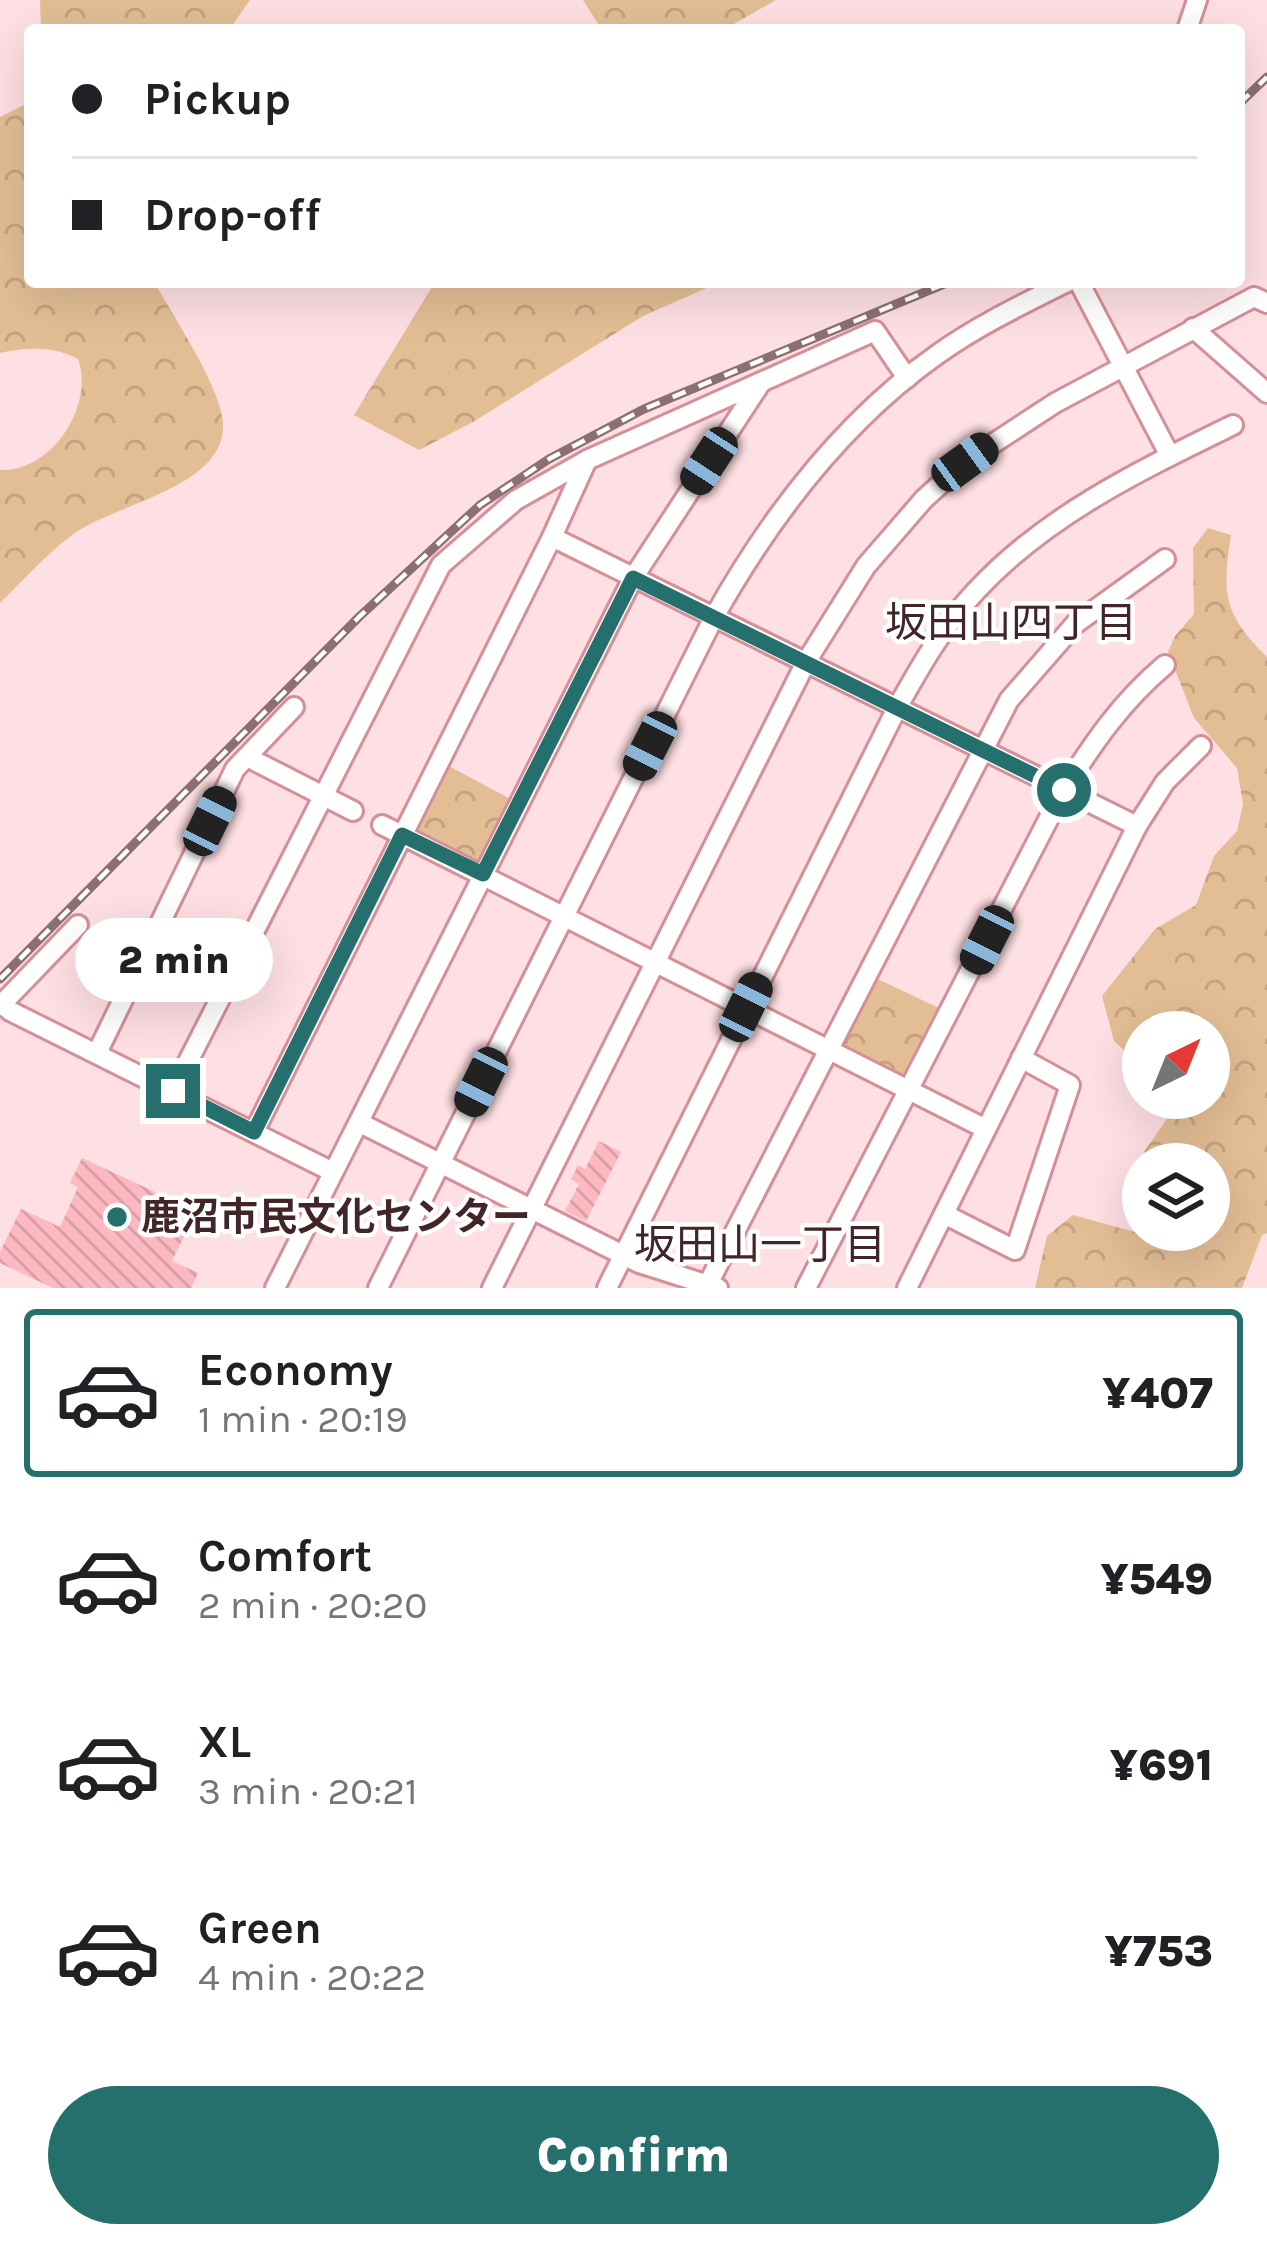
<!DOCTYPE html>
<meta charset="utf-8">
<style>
:root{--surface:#fff;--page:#f6f6f6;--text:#202124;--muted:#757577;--line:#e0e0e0;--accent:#256f6c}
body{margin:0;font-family:Karla,"Noto Sans JP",sans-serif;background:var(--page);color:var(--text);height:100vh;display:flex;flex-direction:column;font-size:45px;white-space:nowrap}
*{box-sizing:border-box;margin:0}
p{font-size:39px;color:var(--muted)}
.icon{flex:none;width:66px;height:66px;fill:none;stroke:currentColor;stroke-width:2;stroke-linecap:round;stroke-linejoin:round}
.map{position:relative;height:1288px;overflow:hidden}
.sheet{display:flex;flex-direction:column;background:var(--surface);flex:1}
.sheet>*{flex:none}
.top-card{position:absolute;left:24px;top:24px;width:1221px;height:264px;border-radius:12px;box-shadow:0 12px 48px #0002;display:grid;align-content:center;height:264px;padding:0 48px;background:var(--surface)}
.needle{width:78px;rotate:43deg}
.fabs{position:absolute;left:1122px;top:1011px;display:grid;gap:24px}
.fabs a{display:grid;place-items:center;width:108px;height:108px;border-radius:50%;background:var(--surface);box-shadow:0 12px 48px #0002;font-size:60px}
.end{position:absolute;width:54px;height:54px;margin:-27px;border:15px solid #256f6c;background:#fff;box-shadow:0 0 0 6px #fff}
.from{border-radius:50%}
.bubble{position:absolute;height:84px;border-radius:42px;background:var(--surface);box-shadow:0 12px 48px #0002;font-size:39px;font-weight:800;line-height:84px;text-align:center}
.car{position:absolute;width:36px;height:72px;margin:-36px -18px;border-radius:15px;box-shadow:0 0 9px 3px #0007;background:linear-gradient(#222 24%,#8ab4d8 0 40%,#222 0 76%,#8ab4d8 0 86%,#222 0)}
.top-card b{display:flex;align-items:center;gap:42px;height:114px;font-size:45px}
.top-card b+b{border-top:3px solid var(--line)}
.top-card i{width:30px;height:30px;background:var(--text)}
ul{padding:21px 0 0;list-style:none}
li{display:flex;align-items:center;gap:36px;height:168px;margin:0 24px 18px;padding:0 24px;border:6px solid transparent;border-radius:12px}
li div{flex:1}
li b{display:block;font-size:45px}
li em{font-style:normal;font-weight:800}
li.selected{border-color:var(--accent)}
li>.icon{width:108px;height:108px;stroke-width:1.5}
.button{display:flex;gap:24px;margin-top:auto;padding:24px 48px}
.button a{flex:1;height:138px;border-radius:72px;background:var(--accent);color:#fff;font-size:48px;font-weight:800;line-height:138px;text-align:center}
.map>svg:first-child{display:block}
.forest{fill:url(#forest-crowns)}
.building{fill:url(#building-back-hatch)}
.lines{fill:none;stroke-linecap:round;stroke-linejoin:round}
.minor-casing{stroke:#d68f99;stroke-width:24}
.minor{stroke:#fff;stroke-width:18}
.rail-casing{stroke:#8c6f73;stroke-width:9}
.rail{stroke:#fff;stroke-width:4.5;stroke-dasharray:14;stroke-linecap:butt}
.route{stroke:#256f6c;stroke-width:15}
.poi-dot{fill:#256f6c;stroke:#fff;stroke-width:4.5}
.labels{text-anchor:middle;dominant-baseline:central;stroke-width:9;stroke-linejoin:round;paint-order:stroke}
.poi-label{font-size:39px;font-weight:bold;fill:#412529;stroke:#fff;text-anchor:start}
.neighbourhood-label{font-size:42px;fill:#412529;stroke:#fff}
</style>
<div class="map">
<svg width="1267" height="1288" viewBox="0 0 1267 1288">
<defs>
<pattern id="forest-crowns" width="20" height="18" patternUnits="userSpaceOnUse" patternTransform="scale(3)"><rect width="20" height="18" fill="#e3be95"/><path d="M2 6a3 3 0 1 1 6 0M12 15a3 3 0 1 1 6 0" fill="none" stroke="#c4a380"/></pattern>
<pattern id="building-back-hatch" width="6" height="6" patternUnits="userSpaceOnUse" patternTransform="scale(3)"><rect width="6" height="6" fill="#fcb9c1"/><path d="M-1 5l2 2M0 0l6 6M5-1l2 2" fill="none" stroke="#d99fa6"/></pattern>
</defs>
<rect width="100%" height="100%" fill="#fedfe3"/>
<g class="forest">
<polygon points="40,0 250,0 229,30 41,30"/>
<polygon points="583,0 776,0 723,30 602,30"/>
<path d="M30,102V282H154C173,316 221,387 223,423C227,487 115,504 75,533C48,552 24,580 0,603V470C51,473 95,406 78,359C54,346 26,347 0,353V117Z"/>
<polygon points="435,282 720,282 643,316 473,422 419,450 354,415"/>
<path d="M1208,528L1231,535C1222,594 1223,613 1267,657V1233L1262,1235L1242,1288H1035L1047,1236L1073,1215L1164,1240V1230H1209V1164H1150L1144,1152L1171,1113L1166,1098H1209V1032H1143V1068L1114,1041L1102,996L1155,929L1196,905L1214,856L1237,831L1243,804L1237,768L1194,718L1168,652L1175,636L1194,614L1193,548Z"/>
<polygon points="445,764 514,801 479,864 415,833 413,827"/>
<polygon points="869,975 939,1008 906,1074 895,1076 839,1046"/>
</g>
<g class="building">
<polygon points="599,1141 621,1152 586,1221 565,1211 579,1184 571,1179 578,1165 585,1169"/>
<polygon points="82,1158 155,1192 149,1207 189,1226 172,1261 198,1273 191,1288 53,1288 0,1263 0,1252 21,1209 60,1227 78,1187 70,1183"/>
</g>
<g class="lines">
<g class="minor-casing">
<g id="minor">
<polyline points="1187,30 1197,0"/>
<polyline points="1079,282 1170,456"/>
<polyline points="1193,328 1267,393"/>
<polyline points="552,537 1137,826"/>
<polyline points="247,757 353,811"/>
<polyline points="382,825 986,1129"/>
<polyline points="2,1003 10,1011 333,1172"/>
<polyline points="0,1006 78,925"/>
<polyline points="97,1053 235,769 294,707"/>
<polyline points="173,1091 441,565 516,500 587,460 875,331 907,378"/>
<polyline points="360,1123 639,1263 718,1288"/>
<polyline points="254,1132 552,537 587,460"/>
<polyline points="944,1214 1015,1250 1070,1085 1021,1058"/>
<polyline points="708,1284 1009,700 1075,624 1165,559"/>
<polyline points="275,1288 633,578 760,384"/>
<path d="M378,1288L714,617C770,517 843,421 938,354C979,325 1023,304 1067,282"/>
<polyline points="492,1288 806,662 866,566 924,499 965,462 1055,403 1254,297 1267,303"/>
<path d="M607,1288L897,708C920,667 943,626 975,592C1046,515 1141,470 1233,425"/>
<path d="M806,1288L1064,789C1094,742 1122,701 1165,665"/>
<polyline points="907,1288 1137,826 1165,782 1201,746"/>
</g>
</g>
<use href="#minor" class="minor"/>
<g class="rail-casing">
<g id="rail">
<polyline points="1239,104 1267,77"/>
<polyline points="0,979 359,617 480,505 549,459 644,409 949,282"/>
</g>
</g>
<use href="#rail" class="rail"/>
</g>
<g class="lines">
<polyline class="route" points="173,1091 254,1132 402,835 483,874 633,578 1064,790"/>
</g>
<circle class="poi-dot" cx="117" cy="1217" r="12"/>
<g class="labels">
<g class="poi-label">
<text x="141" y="1217">鹿沼市民文化センター</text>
</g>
<g class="neighbourhood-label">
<text x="1011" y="623">坂田山四丁目</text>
<text x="760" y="1245">坂田山一丁目</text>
</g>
</g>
</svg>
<div class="fabs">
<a><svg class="needle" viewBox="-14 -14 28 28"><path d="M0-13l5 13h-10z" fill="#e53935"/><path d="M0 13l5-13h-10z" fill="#757577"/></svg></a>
<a><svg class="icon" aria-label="layers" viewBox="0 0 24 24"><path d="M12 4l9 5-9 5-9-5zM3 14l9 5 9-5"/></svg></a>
</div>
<i class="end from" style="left:1064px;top:790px"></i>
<i class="end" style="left:173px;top:1091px"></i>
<div class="bubble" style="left:75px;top:918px;width:198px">2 min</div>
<i class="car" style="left:709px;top:461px;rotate:213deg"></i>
<i class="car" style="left:965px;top:462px;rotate:54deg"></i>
<i class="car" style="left:650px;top:746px;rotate:207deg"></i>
<i class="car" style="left:210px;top:821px;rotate:26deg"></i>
<i class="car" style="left:987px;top:940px;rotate:207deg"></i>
<i class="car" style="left:746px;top:1007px;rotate:26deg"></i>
<i class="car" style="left:481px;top:1082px;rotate:206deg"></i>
<div class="top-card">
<b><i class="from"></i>Pickup</b>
<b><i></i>Drop-off</b>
</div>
</div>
<section class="sheet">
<ul>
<li class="selected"><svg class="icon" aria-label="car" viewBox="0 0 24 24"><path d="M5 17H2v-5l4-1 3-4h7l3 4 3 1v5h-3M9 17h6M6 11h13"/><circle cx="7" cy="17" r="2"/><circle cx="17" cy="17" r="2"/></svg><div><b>Economy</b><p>1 min · 20:19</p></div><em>¥407</em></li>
<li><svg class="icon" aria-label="car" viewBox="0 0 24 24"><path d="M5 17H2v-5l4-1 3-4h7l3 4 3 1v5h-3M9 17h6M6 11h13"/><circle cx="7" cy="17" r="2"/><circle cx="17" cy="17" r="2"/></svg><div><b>Comfort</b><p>2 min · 20:20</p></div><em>¥549</em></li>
<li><svg class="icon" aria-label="car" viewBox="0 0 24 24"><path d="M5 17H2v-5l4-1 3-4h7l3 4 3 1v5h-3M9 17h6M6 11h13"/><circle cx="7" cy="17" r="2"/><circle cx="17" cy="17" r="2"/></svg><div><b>XL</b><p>3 min · 20:21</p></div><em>¥691</em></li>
<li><svg class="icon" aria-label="car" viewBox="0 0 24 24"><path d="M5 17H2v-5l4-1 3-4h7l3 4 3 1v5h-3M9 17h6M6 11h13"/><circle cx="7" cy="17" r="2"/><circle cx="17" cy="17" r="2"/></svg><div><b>Green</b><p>4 min · 20:22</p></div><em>¥753</em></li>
</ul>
<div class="button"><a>Confirm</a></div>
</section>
